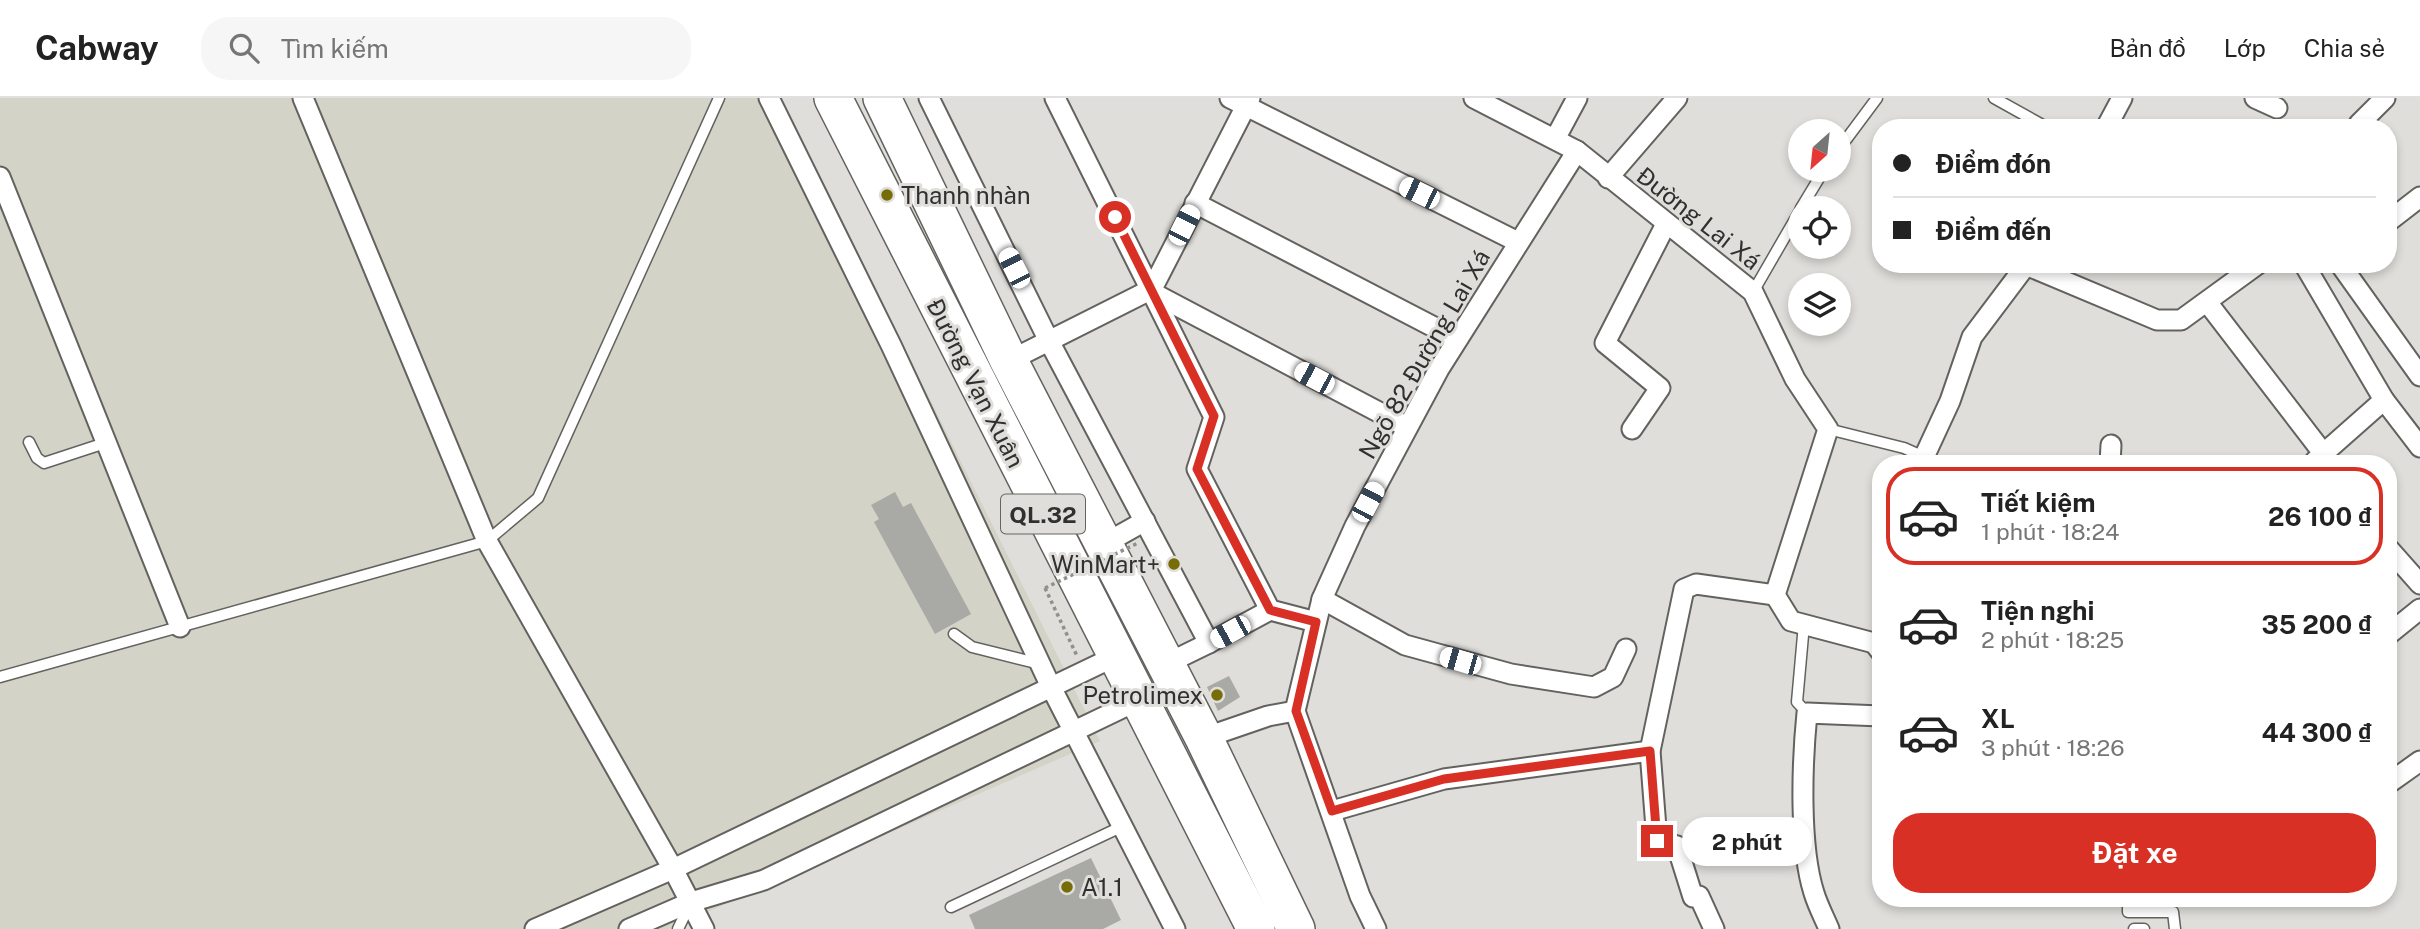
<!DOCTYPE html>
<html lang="vi">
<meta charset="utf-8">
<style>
:root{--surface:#fff;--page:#f6f6f6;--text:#222;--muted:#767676;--line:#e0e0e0;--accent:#d93025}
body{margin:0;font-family:"Public Sans",sans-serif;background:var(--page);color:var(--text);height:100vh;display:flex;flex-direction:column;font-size:26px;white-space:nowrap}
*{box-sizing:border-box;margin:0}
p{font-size:23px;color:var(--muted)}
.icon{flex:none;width:38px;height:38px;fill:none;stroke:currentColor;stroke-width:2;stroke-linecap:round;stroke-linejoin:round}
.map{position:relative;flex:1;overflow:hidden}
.panel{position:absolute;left:1872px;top:357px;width:525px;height:452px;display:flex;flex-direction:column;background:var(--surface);border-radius:28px;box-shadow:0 4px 10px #0003}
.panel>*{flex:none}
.banner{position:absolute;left:1872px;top:21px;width:525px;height:154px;border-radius:28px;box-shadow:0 4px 10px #0003;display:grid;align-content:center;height:154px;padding:0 21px;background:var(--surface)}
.needle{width:46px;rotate:207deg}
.buttons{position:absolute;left:1788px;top:21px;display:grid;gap:14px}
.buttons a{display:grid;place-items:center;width:63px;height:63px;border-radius:50%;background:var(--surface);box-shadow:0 4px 10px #0003;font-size:35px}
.end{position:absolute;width:32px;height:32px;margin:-16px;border:9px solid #d93025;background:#fff;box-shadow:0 0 0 4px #fff}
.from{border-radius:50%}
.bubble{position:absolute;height:49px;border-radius:24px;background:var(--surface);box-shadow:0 4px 10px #0003;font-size:23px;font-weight:700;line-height:49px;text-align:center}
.car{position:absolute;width:21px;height:42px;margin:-21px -10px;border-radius:9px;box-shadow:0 0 5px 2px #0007;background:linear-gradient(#fff 24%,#345 0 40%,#fff 0 76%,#345 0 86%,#fff 0)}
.banner b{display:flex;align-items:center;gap:24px;height:66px;font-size:26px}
.banner b+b{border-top:2px solid var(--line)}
.banner i{width:18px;height:18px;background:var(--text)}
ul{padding:12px 0 0;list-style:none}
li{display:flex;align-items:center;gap:21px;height:98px;margin:0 14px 10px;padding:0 7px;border:4px solid transparent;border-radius:28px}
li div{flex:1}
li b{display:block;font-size:26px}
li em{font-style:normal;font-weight:700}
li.on{border-color:var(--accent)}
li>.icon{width:63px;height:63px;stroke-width:1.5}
.cta{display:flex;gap:14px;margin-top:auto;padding:14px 21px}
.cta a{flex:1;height:80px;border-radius:28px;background:var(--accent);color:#fff;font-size:28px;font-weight:700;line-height:80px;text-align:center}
header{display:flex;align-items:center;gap:42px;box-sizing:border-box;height:98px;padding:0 35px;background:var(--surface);border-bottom:2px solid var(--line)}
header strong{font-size:33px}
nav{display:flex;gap:38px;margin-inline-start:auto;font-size:24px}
.search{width:490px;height:63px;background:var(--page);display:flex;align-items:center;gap:18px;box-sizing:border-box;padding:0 24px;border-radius:28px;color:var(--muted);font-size:26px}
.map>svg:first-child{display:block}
.built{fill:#d4d3c7}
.building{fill:#a9a9a5}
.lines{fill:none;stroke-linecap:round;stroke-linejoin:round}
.lane-casing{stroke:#63625e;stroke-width:13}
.street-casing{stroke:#63625e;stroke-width:23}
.highway-casing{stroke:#63625e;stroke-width:40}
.path{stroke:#91908d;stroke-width:3.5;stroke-dasharray:3.5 3.5;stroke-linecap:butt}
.lane{stroke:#fff;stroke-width:10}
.street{stroke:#fff;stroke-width:19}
.highway{stroke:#fff;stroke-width:37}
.path-bridge{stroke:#91908d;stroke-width:3.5;stroke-dasharray:3.5 3.5;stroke-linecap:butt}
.route{stroke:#d93025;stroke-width:9}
.poi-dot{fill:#766d09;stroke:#dfdeda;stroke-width:2.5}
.labels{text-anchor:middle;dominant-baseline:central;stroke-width:6;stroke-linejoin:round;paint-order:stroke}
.shield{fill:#dfdeda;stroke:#656462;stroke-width:2}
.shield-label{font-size:23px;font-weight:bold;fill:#31302f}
.poi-label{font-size:24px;fill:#31302f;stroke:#dfdeda;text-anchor:start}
.street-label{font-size:24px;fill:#31302f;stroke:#dfdeda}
</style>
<header>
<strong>Cabway</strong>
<div class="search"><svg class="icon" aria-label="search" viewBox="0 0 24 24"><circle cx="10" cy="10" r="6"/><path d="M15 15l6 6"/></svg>Tìm kiếm</div>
<nav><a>Bản đồ</a><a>Lớp</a><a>Chia sẻ</a></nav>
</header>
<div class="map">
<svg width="2420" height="831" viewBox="0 0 2420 831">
<rect width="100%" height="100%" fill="#dfdeda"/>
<polygon class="built" points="0,0 780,0 1100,643 668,831 0,831"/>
<g class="building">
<polygon points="895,394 903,409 911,405 971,516 935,536 874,424 879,421 871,407"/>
<polygon points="1229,578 1240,599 1218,613 1207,589"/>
<polygon points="1091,760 1121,822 1103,831 975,831 969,817"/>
</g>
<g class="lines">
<g class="lane-casing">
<g id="lane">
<polyline points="1994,0 2048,30"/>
<polyline points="1839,51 1877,0"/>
<polyline points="1801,110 1824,72"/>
<polyline points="1753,194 1801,111"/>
<polyline points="1828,331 1904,350 1940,366"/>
<polyline points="29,344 37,360 44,365 105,345"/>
<polyline points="1804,526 1797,604 1807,615"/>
<polyline points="954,536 972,549 1040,566"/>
<polyline points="0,579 487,443 538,400 719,0"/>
<polyline points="2128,800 2128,814 2173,814 2175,831"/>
<polyline points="951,809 1123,728"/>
<polyline points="678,831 690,806"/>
<polyline points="2134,831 2144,831"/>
</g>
</g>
<g class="street-casing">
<g id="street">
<polyline points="303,0 487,443 673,771 704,831"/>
<polyline points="769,0 891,247 1051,589 1175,831"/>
<polyline points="929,0 1049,243 1209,545 1270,512"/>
<polyline points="1055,0 1214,319 1197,371 1270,512 1316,524"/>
<polyline points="1230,0 1518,144"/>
<polyline points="1474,0 1577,53 1753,194 1795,281 1828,331 1775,497 1791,523 1874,545 1881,554"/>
<polyline points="2255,0 2277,10"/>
<polyline points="2359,26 2385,0"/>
<polyline points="2106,30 2122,0"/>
<polyline points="1555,41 1577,0"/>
<polyline points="0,79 180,529"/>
<polyline points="1608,80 1677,0"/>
<polyline points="1195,105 1457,241"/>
<polyline points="2389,123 2420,99"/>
<polyline points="2304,166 2384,302 2420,349"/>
<polyline points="2340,166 2420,278"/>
<polyline points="2026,167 2157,222 2181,222 2258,166"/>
<polyline points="1151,194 1407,329"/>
<polyline points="2207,204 2323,355"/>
<polyline points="1009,263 1152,191 1250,0"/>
<polyline points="1632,331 1660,290 1605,245 1666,126"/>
<polyline points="1925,357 1950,303 1972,239 2027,166"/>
<polyline points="2315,363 2384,302"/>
<polyline points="2110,366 2111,347"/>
<polyline points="1104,446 1145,423"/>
<polyline points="2389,451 2420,486"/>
<polyline points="1322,501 1405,547 1511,576 1594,589 1613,579 1626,551"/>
<polyline points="2389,536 2420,511"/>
<polyline points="1166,566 1209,545"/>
<polyline points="1295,613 1322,501 1355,428 1439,271 1577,53"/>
<polyline points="1295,613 1360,798 1376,831"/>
<polyline points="1204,640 1268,618 1295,613"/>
<polyline points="2389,685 2420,663"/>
<polyline points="1332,713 1444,681 1650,653"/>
<polyline points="1699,798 1714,831"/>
<polyline points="1693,799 1677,748 1657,743 1650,653 1684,491 1696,486 1775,497"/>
<polyline points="535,831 673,771 1116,558"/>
<polyline points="629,831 691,804 764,782 1141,601"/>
<path d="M1829,831C1824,819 1818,808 1814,795C1799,748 1802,665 1807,615L1881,618"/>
</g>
</g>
<g class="highway-casing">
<g id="highway">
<polyline points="833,0 1256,831"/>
<polyline points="882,0 1009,263 1204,640 1296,831"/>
</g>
</g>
<polyline class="path" points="1045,490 1077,558"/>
<use href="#lane" class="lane"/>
<use href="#street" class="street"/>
<use href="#highway" class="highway"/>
<polyline class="path-bridge" points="1045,490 1138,445"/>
</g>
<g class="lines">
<polyline class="route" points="1115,119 1214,318 1197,371 1270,512 1316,524 1296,613 1332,713 1444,681 1650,653 1657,743"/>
</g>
<g class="poi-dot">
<circle cx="887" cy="97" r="7"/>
<circle cx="1174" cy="466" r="7"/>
<circle cx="1217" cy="597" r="7"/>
<circle cx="1067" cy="789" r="7"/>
</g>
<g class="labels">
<rect class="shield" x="1001" y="396.5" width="84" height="39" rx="5"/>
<g class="shield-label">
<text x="1043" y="416">QL.32</text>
</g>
<g class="poi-label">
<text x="901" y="97">Thanh nhàn</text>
<text x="1160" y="466" text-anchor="end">WinMart+</text>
<text x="1203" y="597" text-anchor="end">Petrolimex</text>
<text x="1081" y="789">A1.1</text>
</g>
<g class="street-label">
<text transform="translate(1699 120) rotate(38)">Đường Lai Xá</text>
<text transform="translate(1424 256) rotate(-60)">Ngõ 82 Đường Lai Xá</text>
<text transform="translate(976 285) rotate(63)">Đường Vạn Xuân</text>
</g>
</g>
</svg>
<div class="buttons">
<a><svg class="needle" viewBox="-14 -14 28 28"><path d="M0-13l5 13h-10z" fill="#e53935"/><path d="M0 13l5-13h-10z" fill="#767676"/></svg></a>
<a><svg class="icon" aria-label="locate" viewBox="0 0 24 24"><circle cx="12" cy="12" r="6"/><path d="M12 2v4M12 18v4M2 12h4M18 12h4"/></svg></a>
<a><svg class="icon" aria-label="layers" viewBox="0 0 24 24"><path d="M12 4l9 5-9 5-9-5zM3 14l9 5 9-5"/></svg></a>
</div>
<i class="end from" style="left:1115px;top:119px"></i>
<i class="end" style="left:1657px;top:743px"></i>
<div class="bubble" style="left:1682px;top:719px;width:130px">2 phút</div>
<i class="car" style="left:1419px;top:95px;rotate:296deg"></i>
<i class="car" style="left:1184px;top:127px;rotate:27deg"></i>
<i class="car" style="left:1014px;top:170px;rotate:333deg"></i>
<i class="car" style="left:1314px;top:280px;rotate:298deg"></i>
<i class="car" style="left:1368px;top:404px;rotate:28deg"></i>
<i class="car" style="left:1230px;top:534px;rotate:241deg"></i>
<i class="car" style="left:1460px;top:563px;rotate:286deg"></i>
<div class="banner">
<b><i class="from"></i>Điểm đón</b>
<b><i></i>Điểm đến</b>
</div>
<section class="panel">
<ul>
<li class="on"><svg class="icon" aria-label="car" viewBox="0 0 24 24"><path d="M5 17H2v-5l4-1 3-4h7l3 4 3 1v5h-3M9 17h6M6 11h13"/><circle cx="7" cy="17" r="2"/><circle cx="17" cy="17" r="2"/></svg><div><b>Tiết kiệm</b><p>1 phút · 18:24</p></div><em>26 100 ₫</em></li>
<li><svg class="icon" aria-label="car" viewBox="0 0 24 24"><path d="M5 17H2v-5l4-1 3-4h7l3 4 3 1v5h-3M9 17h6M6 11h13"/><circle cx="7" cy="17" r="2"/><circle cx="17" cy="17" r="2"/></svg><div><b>Tiện nghi</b><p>2 phút · 18:25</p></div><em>35 200 ₫</em></li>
<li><svg class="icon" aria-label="car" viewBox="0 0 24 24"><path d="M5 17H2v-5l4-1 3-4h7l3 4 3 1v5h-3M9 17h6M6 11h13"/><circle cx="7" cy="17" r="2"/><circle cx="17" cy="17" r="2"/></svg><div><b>XL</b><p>3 phút · 18:26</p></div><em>44 300 ₫</em></li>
</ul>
<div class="cta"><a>Đặt xe</a></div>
</section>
</div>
